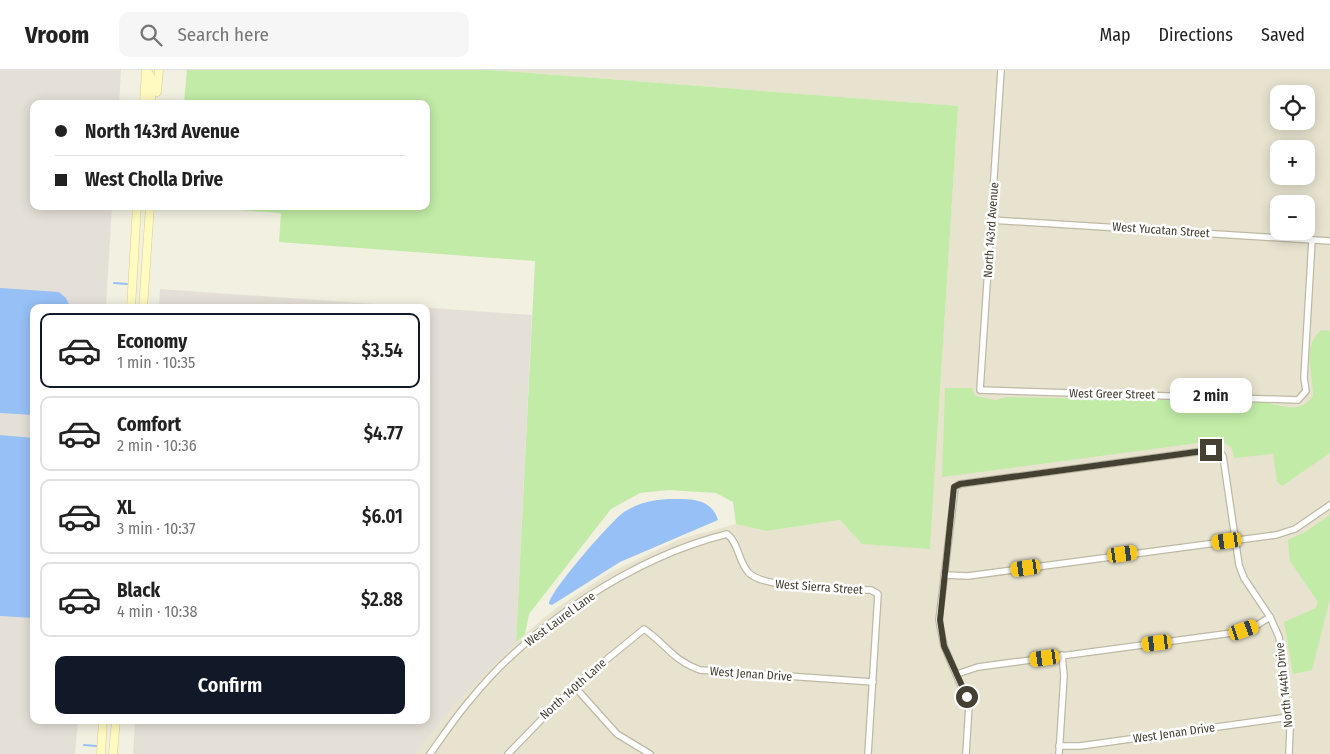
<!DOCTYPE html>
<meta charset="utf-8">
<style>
:root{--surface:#fff;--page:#f6f6f6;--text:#222;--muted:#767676;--line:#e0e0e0;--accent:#111827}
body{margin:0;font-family:"Fira Sans Condensed",sans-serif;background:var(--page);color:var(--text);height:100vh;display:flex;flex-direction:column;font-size:19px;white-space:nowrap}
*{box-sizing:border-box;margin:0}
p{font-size:16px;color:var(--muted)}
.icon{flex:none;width:28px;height:28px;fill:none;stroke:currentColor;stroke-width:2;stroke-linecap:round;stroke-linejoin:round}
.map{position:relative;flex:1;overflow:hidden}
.drawer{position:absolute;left:30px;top:234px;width:400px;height:420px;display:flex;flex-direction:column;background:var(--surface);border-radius:10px;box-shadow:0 2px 12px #0003}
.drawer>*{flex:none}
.banner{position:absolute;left:30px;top:30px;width:400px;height:110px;border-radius:10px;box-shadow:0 2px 12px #0003;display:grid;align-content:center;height:110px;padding:0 25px;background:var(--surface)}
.fabs{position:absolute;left:1270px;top:15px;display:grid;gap:10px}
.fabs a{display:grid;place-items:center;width:45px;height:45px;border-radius:10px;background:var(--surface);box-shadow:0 2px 12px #0003;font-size:25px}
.end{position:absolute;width:22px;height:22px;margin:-11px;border:6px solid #444032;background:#fff;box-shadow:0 0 0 2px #fff}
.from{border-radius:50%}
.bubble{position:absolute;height:35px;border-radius:10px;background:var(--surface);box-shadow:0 2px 12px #0003;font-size:16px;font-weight:600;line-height:35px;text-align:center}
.car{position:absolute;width:15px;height:30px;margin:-15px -8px;border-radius:6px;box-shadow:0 0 4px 1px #0007;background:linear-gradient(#f5c518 24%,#345 0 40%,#f5c518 0 76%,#345 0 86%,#f5c518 0)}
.banner b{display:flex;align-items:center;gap:18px;height:48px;font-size:19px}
.banner b+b{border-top:1px solid var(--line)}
.banner i{width:12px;height:12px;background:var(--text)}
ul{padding:9px 0 0;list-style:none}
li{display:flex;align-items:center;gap:15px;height:75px;margin:0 10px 8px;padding:0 15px;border:2px solid var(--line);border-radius:10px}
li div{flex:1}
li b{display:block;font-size:19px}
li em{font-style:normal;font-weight:600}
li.selected{border-color:var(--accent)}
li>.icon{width:45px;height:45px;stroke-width:1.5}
.cta{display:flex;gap:10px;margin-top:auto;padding:10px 25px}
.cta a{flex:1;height:58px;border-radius:10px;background:var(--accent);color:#fff;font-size:20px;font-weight:600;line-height:58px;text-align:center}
header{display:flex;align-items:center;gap:30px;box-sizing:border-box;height:70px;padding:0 25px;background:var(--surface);border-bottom:1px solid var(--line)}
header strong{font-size:24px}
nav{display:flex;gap:28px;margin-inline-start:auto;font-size:18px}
.search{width:350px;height:45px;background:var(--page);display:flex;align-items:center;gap:12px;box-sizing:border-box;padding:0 18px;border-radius:10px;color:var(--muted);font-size:19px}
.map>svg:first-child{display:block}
.residential{fill:#e7e3cf;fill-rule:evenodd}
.industrial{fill:#e4e0d7}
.green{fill:#c1eba6}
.water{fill:#97c0f6}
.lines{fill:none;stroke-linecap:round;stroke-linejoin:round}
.stream{stroke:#97c0f6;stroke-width:2}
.street-casing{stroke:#beb9a4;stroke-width:8}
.secondary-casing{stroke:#d6cf8d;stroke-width:9}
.street{stroke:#fff;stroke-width:5.5}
.secondary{stroke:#fffabf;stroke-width:8}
.route{stroke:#444032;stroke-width:6}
.labels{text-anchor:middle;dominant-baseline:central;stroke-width:5;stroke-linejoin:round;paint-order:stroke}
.street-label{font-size:12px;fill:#444032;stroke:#fff}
</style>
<header>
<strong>Vroom</strong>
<div class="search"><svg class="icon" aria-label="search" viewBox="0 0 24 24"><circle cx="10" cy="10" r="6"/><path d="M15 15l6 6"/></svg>Search here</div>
<nav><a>Map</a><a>Directions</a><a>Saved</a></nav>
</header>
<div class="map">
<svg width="1330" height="684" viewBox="0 0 1330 684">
<rect width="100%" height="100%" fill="#f2f0e1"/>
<path class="residential" d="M491,0H1330V684H415L459,630L509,577L555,539L609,503L680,469L736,454L766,461L840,450L862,474L930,478L958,36ZM1279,24H1306V51H1279ZM1279,79H1306V106H1279ZM1279,134H1306V161H1279Z"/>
<g class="industrial">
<polygon points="0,0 121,0 119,34 34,34 34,136 112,136 106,237 34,238 34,650 78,650 75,684 0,684"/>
<polygon points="160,219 532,245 516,572 459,630 415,684 133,684 135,650 426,650 426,238 159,237"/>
</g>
<g class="green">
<polygon points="187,0 491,0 958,36 930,479 862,474 840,450 766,461 736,454 733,432 716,423 669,420 640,423 611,439 529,544 525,564 516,572 535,191 279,172 281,143 185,136 426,136 426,34 184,34"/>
<path d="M1321,260L1330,261V383L1282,416L1277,412L1273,384L1234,388L1232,378L1220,370L942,407L945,318H972L975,326L996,330L1007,327L1260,332C1281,334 1299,346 1313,326C1314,302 1300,281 1321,260Z"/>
<polygon points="1330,445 1330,528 1312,600 1293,604 1284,552 1316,538 1318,532 1290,491 1288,470 1305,462"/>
</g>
<g class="water">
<polygon points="0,218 59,222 66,228 70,237 34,238 34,345 0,343"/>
<polygon points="0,365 34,368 34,548 0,546"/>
<path d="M668,429C689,429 711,427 718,450L620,492L552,535L549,534C549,522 612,450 624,442C638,433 652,430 668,429Z"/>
</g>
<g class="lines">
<g class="stream">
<polyline points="114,213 127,214"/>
<polyline points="84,675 96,676"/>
</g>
<g class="street-casing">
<g id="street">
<polyline points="1001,0 980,320 1298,330 1306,321 1304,308 1312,170"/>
<polyline points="991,150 1330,171"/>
<polyline points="944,505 968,506 1276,465 1295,459 1330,435"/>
<polyline points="957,604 978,597 1232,563 1254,557 1270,547"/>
<polyline points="574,616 617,664 650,684"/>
<polyline points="1059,676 1080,676 1289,647"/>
<path d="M430,684C443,666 456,646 471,629C531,555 634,487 727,464C739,473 738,492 749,503C764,519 847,519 871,520L878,524L868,684"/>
<path d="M508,684L574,616L644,559C666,574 672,590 700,600L873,612"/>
<polyline points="966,684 969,635 944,576 939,550 955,417 960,414 1211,380 1218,380 1223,386 1239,495 1244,508 1270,547 1279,567 1290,659 1289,684"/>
<polyline points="1059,684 1064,606 1062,585"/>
</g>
</g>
<g class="secondary-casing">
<g id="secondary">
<polyline points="147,0 152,10 151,34"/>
<polyline points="157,22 159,0"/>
<polyline points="144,34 146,0"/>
<polyline points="131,238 137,136"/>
<polyline points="143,238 150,136"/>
<polyline points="101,684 103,650"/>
<polyline points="113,684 116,650"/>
</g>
</g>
<use href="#street" class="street"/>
<use href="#secondary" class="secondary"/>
</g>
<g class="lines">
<polyline class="route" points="967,627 944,576 940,550 954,417 960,414 1211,380"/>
</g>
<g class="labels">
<g class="street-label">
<text transform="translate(991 160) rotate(-86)">North 143rd Avenue</text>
<text transform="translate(1161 160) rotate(4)">West Yucatan Street</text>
<text transform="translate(1112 324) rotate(1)">West Greer Street</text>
<text transform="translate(819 517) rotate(4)">West Sierra Street</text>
<text transform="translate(560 549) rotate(-36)">West Laurel Lane</text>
<text transform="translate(751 604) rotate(4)">West Jenan Drive</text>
<text transform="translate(1284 615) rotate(-96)">North 144th Drive</text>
<text transform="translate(573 619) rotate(-42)">North 140th Lane</text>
<text transform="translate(1174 663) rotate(-8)">West Jenan Drive</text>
</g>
</g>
</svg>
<div class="fabs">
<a><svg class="icon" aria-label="locate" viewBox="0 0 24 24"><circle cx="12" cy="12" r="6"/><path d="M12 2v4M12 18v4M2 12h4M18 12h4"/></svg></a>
<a>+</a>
<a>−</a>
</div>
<i class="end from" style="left:967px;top:627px"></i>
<i class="end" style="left:1211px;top:380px"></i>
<div class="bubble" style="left:1170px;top:308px;width:82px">2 min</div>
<i class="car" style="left:1227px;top:471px;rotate:262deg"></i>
<i class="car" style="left:1123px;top:484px;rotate:82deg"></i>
<i class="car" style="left:1026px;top:498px;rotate:262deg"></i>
<i class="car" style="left:1244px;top:560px;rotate:71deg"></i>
<i class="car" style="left:1157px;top:573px;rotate:263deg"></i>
<i class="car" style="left:1045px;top:588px;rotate:262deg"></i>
<div class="banner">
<b><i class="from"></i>North 143rd Avenue</b>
<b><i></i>West Cholla Drive</b>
</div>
<section class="drawer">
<ul>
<li class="selected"><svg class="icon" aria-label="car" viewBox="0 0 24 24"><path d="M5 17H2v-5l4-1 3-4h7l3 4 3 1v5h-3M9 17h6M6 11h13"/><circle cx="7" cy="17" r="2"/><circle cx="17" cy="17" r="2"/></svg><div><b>Economy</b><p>1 min · 10:35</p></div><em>$3.54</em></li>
<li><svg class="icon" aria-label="car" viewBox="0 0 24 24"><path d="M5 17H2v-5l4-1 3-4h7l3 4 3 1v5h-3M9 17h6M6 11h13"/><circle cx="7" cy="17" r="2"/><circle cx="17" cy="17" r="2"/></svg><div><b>Comfort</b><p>2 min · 10:36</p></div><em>$4.77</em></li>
<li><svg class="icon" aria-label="car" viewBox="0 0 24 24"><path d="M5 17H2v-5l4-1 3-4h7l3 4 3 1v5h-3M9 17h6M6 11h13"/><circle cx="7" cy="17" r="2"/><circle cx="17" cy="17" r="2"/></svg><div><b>XL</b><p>3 min · 10:37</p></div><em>$6.01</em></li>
<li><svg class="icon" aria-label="car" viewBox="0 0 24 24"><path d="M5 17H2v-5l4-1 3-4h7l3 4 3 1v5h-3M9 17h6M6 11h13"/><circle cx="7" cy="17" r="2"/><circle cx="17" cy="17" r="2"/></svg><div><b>Black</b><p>4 min · 10:38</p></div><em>$2.88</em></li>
</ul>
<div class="cta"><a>Confirm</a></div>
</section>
</div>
